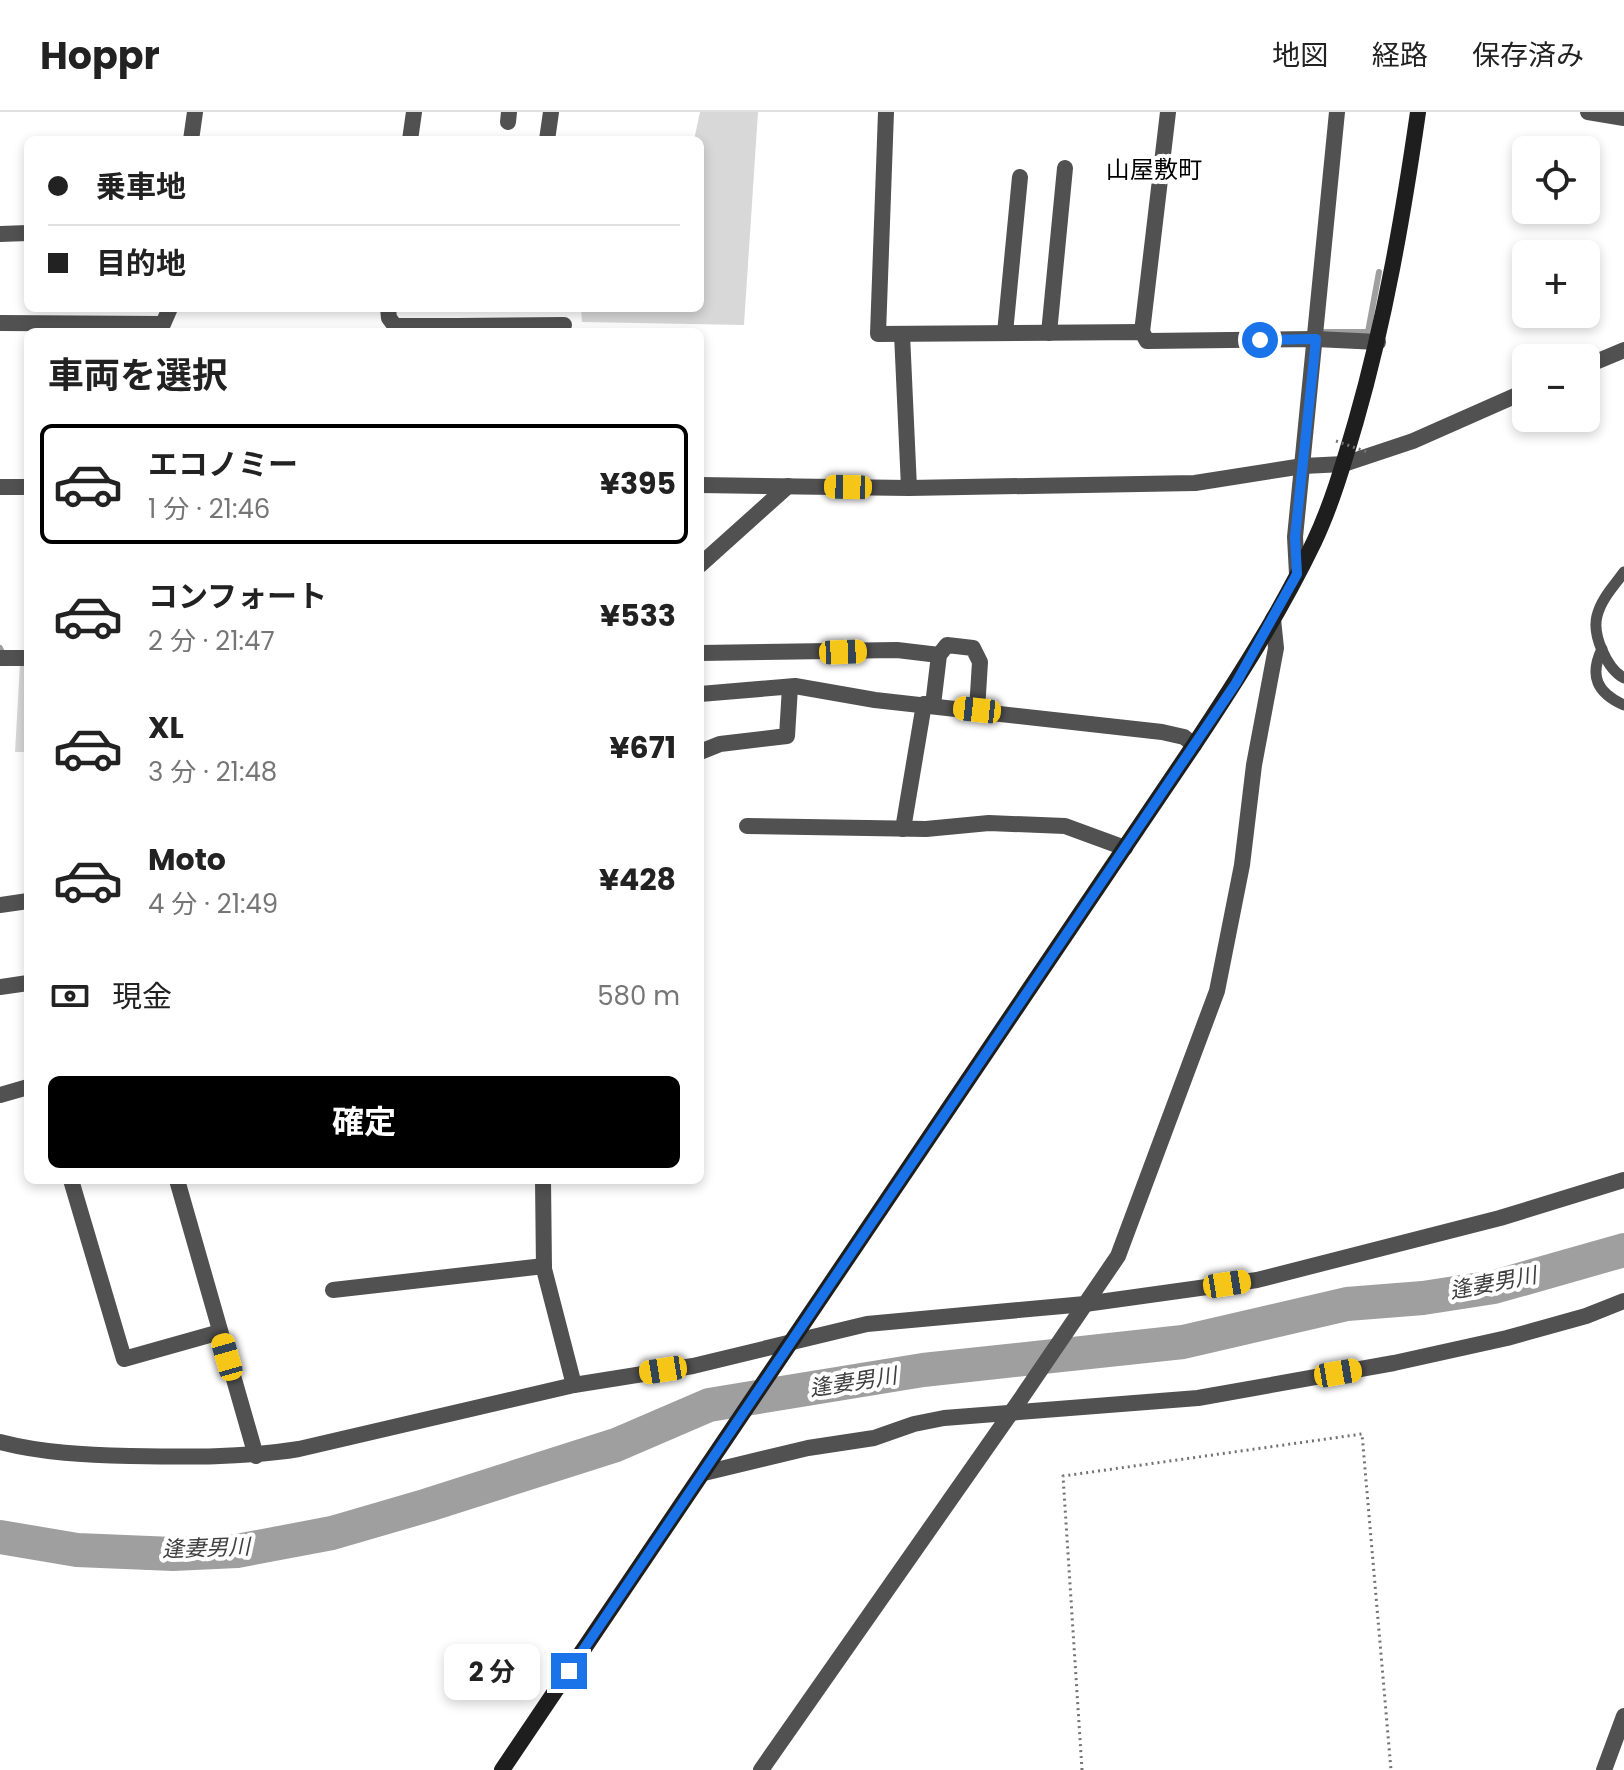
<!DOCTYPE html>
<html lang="ja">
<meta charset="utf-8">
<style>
:root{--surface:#fff;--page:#f2f2f2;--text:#222;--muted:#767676;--line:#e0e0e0;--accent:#000}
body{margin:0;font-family:Poppins,"Noto Sans JP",sans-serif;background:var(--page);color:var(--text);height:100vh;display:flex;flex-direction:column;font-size:30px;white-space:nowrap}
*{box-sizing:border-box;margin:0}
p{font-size:26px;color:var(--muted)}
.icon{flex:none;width:44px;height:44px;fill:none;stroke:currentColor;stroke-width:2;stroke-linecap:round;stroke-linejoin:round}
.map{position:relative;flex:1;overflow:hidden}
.sheet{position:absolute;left:24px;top:216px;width:680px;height:856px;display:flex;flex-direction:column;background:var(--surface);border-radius:12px;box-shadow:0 4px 12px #0003}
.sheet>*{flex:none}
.banner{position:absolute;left:24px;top:24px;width:680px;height:176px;border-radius:12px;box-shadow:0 4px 12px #0003;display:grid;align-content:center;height:176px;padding:0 24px;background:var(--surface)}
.controls{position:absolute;left:1512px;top:24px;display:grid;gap:16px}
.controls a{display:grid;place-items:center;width:88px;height:88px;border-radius:12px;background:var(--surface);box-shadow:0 4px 12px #0003;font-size:40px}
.end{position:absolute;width:36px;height:36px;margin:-18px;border:10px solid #1a73e8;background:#fff;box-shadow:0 0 0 4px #fff}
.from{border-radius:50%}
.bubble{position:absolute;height:56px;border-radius:12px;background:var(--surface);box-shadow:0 4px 12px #0003;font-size:26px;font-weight:700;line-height:56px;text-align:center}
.car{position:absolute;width:24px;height:48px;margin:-24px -12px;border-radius:10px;box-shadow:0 0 6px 2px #0007;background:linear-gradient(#f5c518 24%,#345 0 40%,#f5c518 0 76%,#345 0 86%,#f5c518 0)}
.banner b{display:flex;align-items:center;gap:28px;height:76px;font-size:30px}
.banner b+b{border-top:2px solid var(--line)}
.banner i{width:20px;height:20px;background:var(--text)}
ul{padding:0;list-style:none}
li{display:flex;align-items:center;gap:24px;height:120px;margin:0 16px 12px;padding:0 8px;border:4px solid transparent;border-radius:12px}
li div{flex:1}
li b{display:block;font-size:30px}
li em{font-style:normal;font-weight:700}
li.current{border-color:var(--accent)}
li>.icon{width:72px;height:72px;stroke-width:1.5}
h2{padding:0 24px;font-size:36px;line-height:96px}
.pay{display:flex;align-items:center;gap:20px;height:88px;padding:0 24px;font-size:30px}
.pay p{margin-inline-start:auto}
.primary-button{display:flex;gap:16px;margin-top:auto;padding:16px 24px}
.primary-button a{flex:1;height:92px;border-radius:12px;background:var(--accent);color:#fff;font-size:32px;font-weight:700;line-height:92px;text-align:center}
header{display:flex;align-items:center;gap:48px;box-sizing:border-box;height:112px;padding:0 40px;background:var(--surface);border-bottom:2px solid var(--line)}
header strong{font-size:38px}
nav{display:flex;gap:44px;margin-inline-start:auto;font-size:28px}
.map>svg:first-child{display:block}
.green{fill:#d8d8d8}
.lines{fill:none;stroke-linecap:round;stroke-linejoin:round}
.stream{stroke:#9f9f9f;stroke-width:6}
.river{stroke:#9f9f9f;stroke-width:34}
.path{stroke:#737373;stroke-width:3;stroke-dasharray:2 4;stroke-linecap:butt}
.lane{stroke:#515151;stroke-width:11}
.street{stroke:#515151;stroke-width:16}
.secondary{stroke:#1e1e1e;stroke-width:16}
.path-bridge{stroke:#737373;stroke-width:3;stroke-dasharray:2 4;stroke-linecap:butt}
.route{stroke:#1a73e8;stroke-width:10}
.labels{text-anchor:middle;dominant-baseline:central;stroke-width:8;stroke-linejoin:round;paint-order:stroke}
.water-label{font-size:22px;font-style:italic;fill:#404040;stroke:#fff}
.quarter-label{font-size:24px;fill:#000;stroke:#fff}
</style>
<header>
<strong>Hoppr</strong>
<nav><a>地図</a><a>経路</a><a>保存済み</a></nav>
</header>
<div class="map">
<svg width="1624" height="1658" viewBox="0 0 1624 1658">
<rect width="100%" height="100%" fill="#fff"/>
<g class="green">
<polygon points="700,0 758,0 744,213 582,210 581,196 700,196 700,28 694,28"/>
<polygon points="20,552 28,552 28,640 15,640"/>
</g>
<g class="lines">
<g class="stream">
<polyline points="1324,220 1368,220 1379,160"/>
<polyline points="0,536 1,538"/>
</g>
<polyline class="river" points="0,1425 77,1438 173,1442 237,1439 332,1421 428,1393 616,1333 709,1293 923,1258 1183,1230 1347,1192 1423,1186 1494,1175 1624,1138"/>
<polyline class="path" points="1082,1658 1063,1364 1362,1322 1391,1658"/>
<g class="lane">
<path d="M1624,460C1614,474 1601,487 1597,504C1592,523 1607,557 1624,566"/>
<path d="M1602,537C1589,564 1597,581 1624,593"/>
</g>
<g class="street">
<polyline points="886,0 878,222 1142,220 1147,229 1316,227 1378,230"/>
<polyline points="1588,0 1624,6"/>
<polyline points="508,10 509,0"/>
<polyline points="191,28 195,0"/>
<polyline points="410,28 414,0"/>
<polyline points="547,28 551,0"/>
<polyline points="0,122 28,121"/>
<polyline points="388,196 389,206 395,214 457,214"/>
<polyline points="0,211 163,212 170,196"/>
<polyline points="457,220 457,214 564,213"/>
<polyline points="1142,220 1168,0"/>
<polyline points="1005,221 1020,65"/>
<polyline points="1049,221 1065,56"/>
<polyline points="902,222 909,376"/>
<polyline points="1586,254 1624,238"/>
<polyline points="700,373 909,376 1195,371 1303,354 1344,352 1413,329 1526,279"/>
<polyline points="0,375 28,375"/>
<polyline points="700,453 788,374"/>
<polyline points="1297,462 1295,425 1337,0"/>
<polyline points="700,541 897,538 939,543"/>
<polyline points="0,546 28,546"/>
<polyline points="700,582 795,574 875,588 1162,620 1184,625 1194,633"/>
<polyline points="933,593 939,543 947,533 973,536 980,550 977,598"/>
<polyline points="700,640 720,632 787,624 790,575"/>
<polyline points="747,714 926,717 989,711 1065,714 1125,736"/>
<polyline points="903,717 924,592"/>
<polyline points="0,793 28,789"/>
<polyline points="0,875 28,871"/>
<polyline points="0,983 28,975"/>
<polyline points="71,1068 124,1247 220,1220"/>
<polyline points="177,1068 256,1344"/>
<polyline points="543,1068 544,1157 574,1273"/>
<polyline points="333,1178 544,1154"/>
<path d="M0,1330C42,1341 87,1343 130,1344C187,1345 243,1346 299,1337L574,1273L693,1254L867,1212L1085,1192L1257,1168L1500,1106L1624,1068"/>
<polyline points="704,1361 808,1336 874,1326 914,1312 944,1306 1198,1286 1394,1251 1507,1226 1586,1204 1624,1189"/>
<polyline points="761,1658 1022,1285 1118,1144 1217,879 1242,753 1254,653 1276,536 1273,507"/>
<polyline points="1604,1658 1624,1604"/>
</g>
<path class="secondary" d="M502,1658L1194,633C1237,568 1280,501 1314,430C1332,392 1344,350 1356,309C1385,208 1403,104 1418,0"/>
<polyline class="path-bridge" points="1336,329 1367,340"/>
</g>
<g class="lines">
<polyline class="route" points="569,1559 1236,571 1297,462 1295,425 1316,227 1260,228"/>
</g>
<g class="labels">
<g class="water-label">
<text transform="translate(1493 1171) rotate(-11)">逢妻男川</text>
<text transform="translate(853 1270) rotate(-9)">逢妻男川</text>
<text transform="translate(206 1436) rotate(-2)">逢妻男川</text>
</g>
<g class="quarter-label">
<text x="1154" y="57">山屋敷町</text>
</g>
</g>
</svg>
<div class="controls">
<a><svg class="icon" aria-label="locate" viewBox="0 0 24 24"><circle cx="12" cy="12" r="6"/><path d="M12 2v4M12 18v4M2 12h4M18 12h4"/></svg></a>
<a>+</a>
<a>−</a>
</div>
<i class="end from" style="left:1260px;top:228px"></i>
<i class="end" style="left:569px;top:1559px"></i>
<div class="bubble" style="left:444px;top:1532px;width:96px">2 分</div>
<i class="car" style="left:848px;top:375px;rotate:271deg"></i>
<i class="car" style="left:843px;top:540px;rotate:88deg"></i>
<i class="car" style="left:977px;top:598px;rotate:276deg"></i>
<i class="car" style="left:1227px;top:1172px;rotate:81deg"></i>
<i class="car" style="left:227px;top:1245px;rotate:344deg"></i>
<i class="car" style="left:663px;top:1258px;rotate:261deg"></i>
<i class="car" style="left:1338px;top:1261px;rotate:80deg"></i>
<div class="banner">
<b><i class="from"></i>乗車地</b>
<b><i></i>目的地</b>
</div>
<section class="sheet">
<h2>車両を選択</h2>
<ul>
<li class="current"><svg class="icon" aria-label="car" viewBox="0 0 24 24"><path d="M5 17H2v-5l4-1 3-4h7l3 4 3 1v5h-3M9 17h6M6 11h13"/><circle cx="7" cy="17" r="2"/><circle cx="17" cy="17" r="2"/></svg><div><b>エコノミー</b><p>1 分 · 21:46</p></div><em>¥395</em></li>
<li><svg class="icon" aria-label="car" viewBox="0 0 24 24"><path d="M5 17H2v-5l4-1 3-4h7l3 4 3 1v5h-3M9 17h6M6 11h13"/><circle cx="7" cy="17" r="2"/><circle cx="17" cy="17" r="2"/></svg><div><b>コンフォート</b><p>2 分 · 21:47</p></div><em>¥533</em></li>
<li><svg class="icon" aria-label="car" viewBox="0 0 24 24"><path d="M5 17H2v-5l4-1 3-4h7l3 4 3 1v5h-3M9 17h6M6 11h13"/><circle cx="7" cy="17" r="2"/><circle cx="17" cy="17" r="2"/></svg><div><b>XL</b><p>3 分 · 21:48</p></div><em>¥671</em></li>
<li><svg class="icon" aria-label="car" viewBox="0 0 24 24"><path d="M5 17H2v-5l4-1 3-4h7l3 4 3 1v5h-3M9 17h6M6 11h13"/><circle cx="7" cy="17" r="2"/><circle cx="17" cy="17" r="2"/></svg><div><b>Moto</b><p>4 分 · 21:49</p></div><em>¥428</em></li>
</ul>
<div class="pay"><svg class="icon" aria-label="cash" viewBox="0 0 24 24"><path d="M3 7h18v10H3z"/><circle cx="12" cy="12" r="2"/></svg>現金<p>580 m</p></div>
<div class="primary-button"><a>確定</a></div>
</section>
</div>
